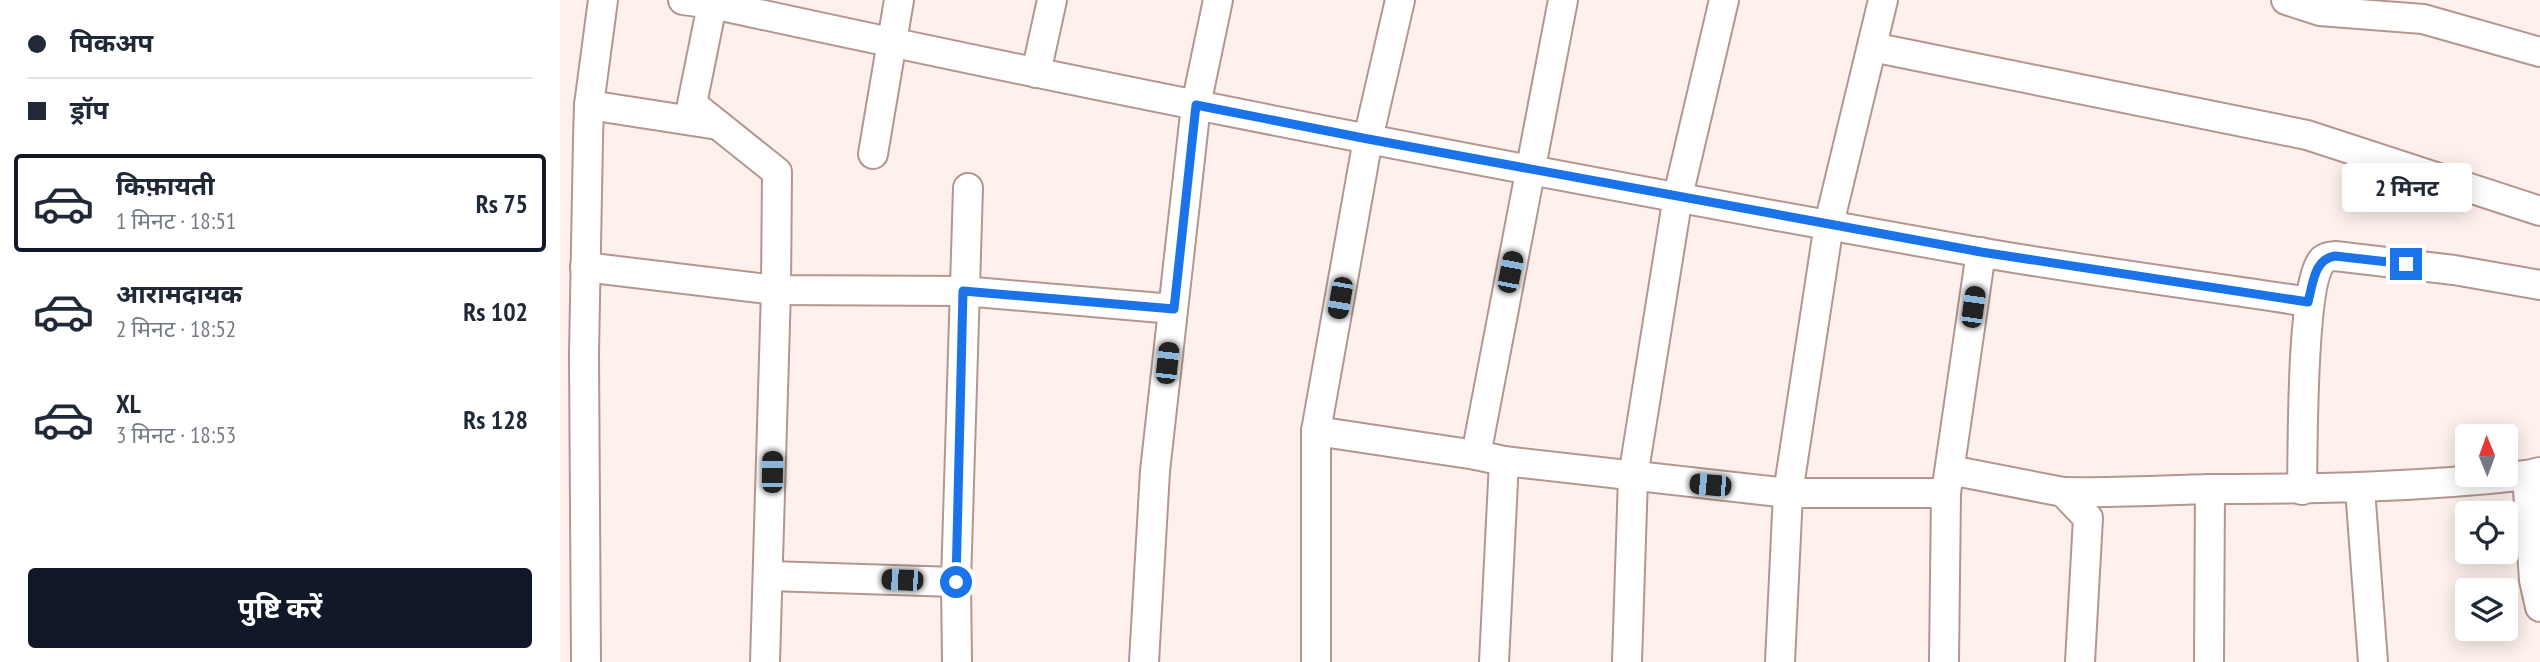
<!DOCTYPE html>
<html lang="hi">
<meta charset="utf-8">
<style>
:root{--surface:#fff;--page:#f2f2f3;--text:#1f2937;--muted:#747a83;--line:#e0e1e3;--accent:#111827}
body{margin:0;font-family:"PT Sans Narrow","Noto Sans Devanagari",sans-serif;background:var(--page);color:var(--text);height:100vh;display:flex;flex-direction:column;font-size:26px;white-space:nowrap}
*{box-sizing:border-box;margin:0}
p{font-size:23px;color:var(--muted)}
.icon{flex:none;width:38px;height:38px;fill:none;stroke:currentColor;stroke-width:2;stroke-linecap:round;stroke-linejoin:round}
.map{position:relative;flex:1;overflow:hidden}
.sheet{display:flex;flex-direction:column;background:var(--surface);width:560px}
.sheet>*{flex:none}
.top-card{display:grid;align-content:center;height:154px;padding:0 28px;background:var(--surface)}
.needle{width:46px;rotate:359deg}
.controls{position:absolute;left:1895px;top:424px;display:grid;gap:14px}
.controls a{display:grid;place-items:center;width:63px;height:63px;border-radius:7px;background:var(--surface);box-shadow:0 4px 18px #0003;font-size:35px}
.end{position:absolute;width:32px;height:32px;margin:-16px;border:9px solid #1a73e8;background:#fff;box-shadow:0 0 0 4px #fff}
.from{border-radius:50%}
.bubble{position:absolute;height:49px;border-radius:7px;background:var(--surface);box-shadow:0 4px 18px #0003;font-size:23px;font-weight:700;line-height:49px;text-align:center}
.car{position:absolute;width:21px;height:42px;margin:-21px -10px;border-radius:9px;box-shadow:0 0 5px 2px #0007;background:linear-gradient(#222 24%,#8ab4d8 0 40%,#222 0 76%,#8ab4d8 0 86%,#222 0)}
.top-card b{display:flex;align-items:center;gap:24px;height:66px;font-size:26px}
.top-card b+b{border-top:2px solid var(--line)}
.top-card i{width:18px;height:18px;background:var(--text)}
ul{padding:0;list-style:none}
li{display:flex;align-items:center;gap:21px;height:98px;margin:0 14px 10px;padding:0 14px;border:4px solid transparent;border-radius:7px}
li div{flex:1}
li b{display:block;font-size:26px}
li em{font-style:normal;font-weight:700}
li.on{border-color:var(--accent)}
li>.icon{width:63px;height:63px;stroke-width:1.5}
.button{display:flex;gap:14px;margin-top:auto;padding:14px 28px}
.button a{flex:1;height:80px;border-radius:7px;background:var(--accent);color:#fff;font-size:28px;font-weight:700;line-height:80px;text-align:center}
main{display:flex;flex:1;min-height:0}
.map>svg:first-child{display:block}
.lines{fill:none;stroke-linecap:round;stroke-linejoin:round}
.minor-casing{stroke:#b4968e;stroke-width:32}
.minor{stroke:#fff;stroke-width:28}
.route{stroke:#1a73e8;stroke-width:9}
</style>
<main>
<section class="sheet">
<div class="top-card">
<b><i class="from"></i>पिकअप</b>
<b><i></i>ड्रॉप</b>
</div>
<ul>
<li class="on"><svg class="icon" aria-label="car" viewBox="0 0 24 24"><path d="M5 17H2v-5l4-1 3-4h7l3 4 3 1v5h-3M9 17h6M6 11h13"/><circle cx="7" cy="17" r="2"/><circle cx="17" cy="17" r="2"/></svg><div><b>किफ़ायती</b><p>1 मिनट · 18:51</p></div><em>Rs 75</em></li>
<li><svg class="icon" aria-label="car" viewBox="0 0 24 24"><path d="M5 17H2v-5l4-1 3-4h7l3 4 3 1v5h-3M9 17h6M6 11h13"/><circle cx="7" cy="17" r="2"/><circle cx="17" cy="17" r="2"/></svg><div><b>आरामदायक</b><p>2 मिनट · 18:52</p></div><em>Rs 102</em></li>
<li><svg class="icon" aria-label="car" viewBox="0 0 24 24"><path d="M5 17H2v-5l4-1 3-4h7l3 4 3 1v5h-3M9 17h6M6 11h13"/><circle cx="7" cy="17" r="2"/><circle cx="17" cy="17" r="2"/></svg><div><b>XL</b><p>3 मिनट · 18:53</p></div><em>Rs 128</em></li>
</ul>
<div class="button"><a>पुष्टि करें</a></div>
</section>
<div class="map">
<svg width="1980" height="662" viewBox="0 0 1980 662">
<rect width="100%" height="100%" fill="#fef1ed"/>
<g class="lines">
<g class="minor-casing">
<g id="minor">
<path d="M123,0L153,4C573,96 995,177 1418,252C1528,271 1638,285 1749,302"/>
<polyline points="153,0 132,104 217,172 216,290 205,662"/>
<polyline points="1726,0 1760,11 1863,19 1980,52"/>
<polyline points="1312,47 1747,135 1980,211"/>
<polyline points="476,73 492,0"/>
<polyline points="29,105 158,125"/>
<polyline points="313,154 339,0"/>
<polyline points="25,267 216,290 403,291 613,309"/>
<polyline points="756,431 916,455 944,461 1228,493 1386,493"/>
<polyline points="916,455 1003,0"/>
<polyline points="1390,470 1503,492 1528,518 1520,662"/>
<polyline points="1980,472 1967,475 1974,580 1980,607"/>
<polyline points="1800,489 1813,662"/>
<path d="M1742,490C1743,448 1741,290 1761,262C1764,257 1769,257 1775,256L1894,270L1980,285"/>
<path d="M1503,492C1553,493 1603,490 1653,489C1759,489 1862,487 1967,475"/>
<polyline points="209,576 396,582"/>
<polyline points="26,662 24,354 28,139 29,105 43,0"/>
<polyline points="397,662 396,582 408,188"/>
<polyline points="584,662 595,471 636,105 658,0"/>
<polyline points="756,662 756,431 808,139 840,0"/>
<polyline points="934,662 944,461"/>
<polyline points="1067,662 1073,477 1118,196 1164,0"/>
<polyline points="1220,662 1228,493 1269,224 1323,0"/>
<polyline points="1384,662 1386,493 1421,252"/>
<polyline points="1649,662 1650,489"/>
</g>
</g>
<use href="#minor" class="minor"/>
</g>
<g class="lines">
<path class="route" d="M396,582L403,291L614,309L636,105L808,139L1421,252L1748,302C1753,284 1754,259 1775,256L1846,264"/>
</g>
</svg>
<div class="controls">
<a><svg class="needle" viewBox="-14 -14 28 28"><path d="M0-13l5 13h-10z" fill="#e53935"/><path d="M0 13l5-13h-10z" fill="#747a83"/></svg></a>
<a><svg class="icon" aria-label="locate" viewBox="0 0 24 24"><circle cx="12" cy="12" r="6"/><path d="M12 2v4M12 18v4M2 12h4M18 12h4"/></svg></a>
<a><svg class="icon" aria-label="layers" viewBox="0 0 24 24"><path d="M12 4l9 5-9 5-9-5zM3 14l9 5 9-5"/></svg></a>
</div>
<i class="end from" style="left:396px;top:582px"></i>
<i class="end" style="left:1846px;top:264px"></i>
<div class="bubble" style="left:1782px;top:163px;width:130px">2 मिनट</div>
<i class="car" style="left:950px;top:272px;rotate:11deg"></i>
<i class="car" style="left:780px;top:298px;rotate:190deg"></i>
<i class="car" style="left:1413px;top:307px;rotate:8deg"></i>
<i class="car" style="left:607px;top:363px;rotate:6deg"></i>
<i class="car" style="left:212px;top:472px;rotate:1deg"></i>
<i class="car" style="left:1150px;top:485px;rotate:275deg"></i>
<i class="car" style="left:342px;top:580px;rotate:272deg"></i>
</div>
</main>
